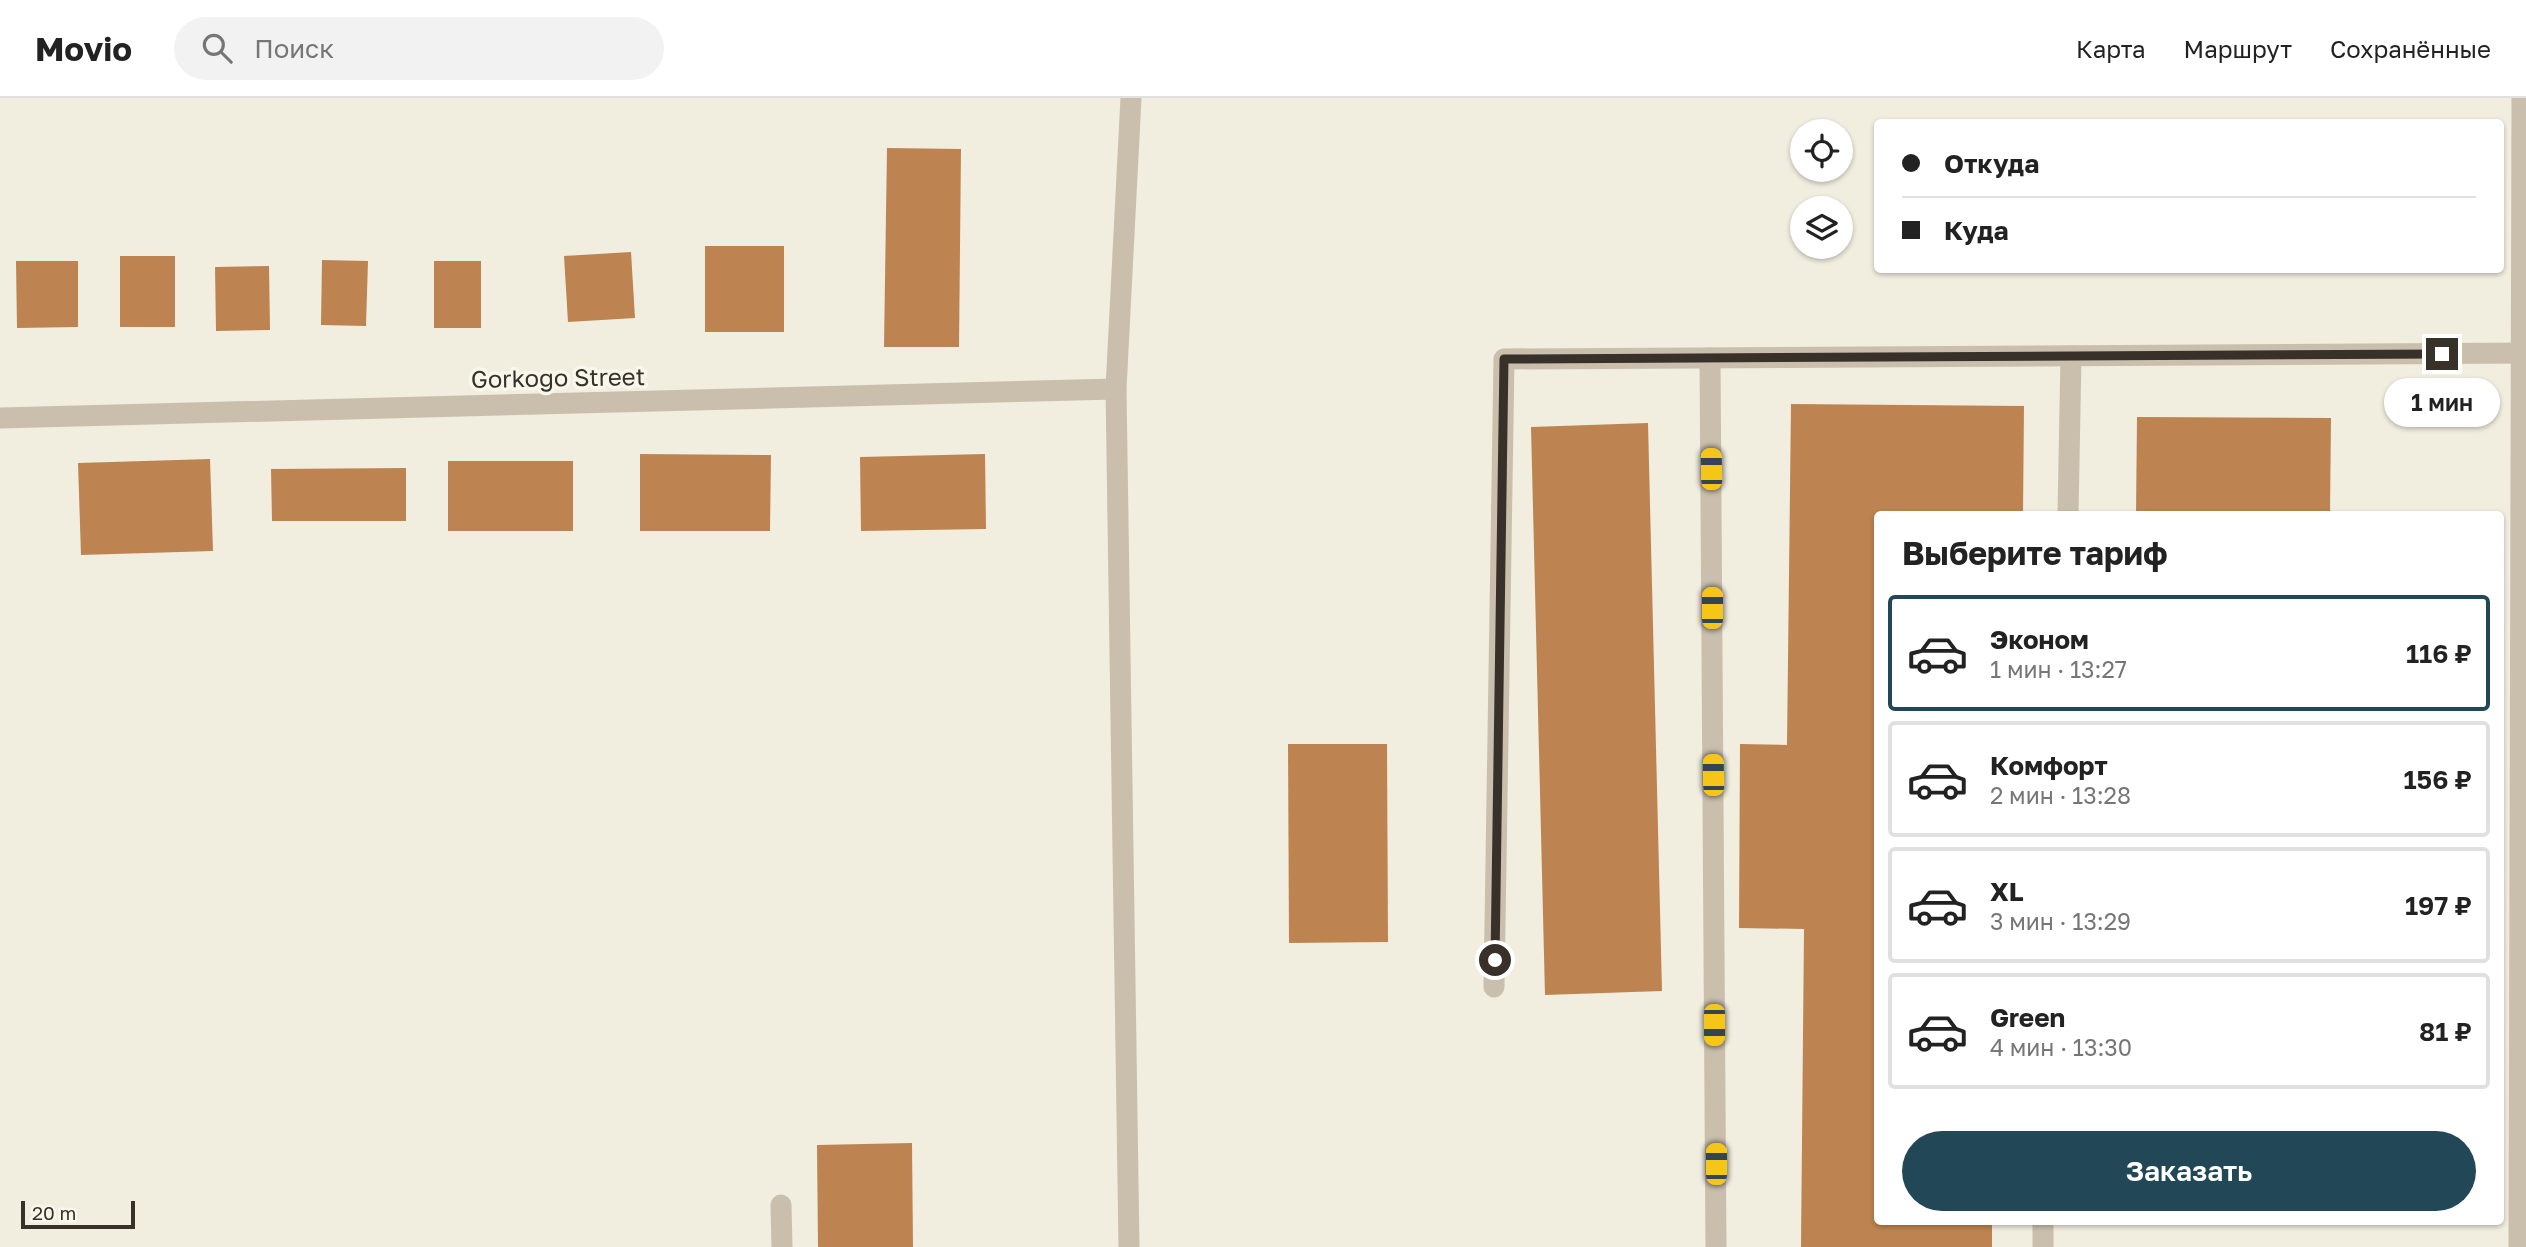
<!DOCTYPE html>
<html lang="ru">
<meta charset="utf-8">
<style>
:root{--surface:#fff;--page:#f2f2f2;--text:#222;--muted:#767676;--line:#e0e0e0;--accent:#224756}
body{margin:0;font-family:"Golos Text",sans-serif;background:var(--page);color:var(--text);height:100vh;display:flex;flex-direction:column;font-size:26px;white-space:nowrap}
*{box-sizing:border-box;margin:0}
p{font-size:23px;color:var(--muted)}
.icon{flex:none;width:38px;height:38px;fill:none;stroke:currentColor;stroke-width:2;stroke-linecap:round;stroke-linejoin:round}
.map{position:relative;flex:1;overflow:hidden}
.side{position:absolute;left:1874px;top:413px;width:630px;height:714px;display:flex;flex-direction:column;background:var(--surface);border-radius:7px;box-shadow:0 2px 5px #0004}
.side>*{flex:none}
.banner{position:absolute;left:1874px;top:21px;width:630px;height:154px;border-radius:7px;box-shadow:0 2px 5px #0004;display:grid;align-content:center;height:154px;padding:0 28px;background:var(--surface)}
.tools{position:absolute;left:1790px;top:21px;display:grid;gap:14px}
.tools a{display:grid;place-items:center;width:63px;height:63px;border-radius:50%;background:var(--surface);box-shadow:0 2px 5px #0004;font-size:35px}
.scale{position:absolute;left:21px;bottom:18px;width:114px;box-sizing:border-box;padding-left:7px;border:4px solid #37312a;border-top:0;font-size:19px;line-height:24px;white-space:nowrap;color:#37312a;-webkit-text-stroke:5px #f9f6eb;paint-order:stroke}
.end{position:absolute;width:32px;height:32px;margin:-16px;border:9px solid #37312a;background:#fff;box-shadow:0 0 0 4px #fff}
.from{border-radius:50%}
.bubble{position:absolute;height:49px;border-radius:24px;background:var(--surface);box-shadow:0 2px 5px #0004;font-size:23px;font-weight:600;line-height:49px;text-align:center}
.car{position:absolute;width:21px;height:42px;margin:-21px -10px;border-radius:9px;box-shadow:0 0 5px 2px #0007;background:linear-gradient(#f5c518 24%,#345 0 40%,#f5c518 0 76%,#345 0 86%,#f5c518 0)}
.banner b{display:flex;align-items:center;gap:24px;height:66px;font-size:26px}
.banner b+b{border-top:2px solid var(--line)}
.banner i{width:18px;height:18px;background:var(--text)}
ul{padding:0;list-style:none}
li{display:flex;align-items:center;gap:21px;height:116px;margin:0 14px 10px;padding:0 14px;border:4px solid var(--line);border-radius:7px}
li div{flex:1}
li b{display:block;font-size:26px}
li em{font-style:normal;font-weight:600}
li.current{border-color:var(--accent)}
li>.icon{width:63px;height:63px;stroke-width:1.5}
h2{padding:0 28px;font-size:32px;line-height:84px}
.cta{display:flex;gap:14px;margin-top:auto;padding:14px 28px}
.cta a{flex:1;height:80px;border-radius:42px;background:var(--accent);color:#fff;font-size:28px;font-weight:600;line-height:80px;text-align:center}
header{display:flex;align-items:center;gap:42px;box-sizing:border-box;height:98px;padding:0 35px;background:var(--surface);border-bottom:2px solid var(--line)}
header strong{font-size:33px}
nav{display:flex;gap:38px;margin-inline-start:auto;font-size:24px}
.search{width:490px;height:63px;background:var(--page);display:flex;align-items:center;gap:18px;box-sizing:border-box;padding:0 24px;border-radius:38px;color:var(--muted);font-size:26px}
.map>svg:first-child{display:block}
.building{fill:#bd8451}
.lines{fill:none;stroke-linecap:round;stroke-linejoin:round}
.lane{stroke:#c9bfac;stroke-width:21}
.street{stroke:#c9bfac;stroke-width:21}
.route{stroke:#37312a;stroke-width:9}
.labels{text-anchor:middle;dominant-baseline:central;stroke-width:7;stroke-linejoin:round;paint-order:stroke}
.street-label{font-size:24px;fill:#37312a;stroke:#f9f6eb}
</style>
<header>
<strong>Movio</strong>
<div class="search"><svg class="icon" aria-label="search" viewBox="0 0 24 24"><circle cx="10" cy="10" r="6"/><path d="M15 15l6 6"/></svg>Поиск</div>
<nav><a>Карта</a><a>Маршрут</a><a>Сохранённые</a></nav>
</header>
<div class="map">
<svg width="2526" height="1149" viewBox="0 0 2526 1149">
<rect width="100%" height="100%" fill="#f1eddf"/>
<g class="building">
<polygon points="887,50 961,51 959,249 884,249"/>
<rect x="705" y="148" width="79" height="86"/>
<polygon points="631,154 635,220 568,224 564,158"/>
<rect x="120" y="158" width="55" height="71"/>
<polygon points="322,162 368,163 366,228 321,227"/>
<polygon points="16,163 78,163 78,229 17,230"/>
<rect x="434" y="163" width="47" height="67"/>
<polygon points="269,168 270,232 216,233 215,169"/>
<polygon points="1791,306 2024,308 2023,416 1878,416 1878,1124 1992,1124 1992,1149 1801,1149 1804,831 1739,830 1740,646 1787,647"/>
<polygon points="2137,319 2331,320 2330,416 2136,416"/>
<polygon points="1648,325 1662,893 1545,897 1531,329"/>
<polygon points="640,356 771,357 770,433 640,433"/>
<polygon points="985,356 986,431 861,433 860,359"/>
<polygon points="210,361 213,453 81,457 78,365"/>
<rect x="448" y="363" width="125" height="70"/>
<polygon points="406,370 406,423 272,423 271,371"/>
<polygon points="1288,646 1387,646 1388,844 1289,845"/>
<polygon points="912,1045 913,1149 818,1149 817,1047"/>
</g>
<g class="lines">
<g class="lane">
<polyline points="1710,260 1716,1149"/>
<polyline points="2068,416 2071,258"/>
<polyline points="1494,889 1504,261 2526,255"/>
<polyline points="781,1107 782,1149"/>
<polyline points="1129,1149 1116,291 1131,0"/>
<polyline points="2043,1149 2043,1124"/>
</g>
<g class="street">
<polyline points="0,320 1116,291"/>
<polyline points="2519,1149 2522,0"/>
</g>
</g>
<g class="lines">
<polyline class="route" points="1495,862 1504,261 2442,256"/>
</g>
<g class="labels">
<g class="street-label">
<text transform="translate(558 279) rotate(-1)">Gorkogo Street</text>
</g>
</g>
</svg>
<div class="tools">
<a><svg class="icon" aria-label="locate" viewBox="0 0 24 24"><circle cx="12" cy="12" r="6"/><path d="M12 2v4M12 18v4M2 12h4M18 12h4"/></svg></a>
<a><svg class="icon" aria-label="layers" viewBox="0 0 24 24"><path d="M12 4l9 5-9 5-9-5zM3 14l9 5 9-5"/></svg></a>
</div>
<div class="scale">20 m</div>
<i class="end from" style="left:1495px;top:862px"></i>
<i class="end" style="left:2442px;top:256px"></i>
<div class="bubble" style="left:2384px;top:280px;width:116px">1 мин</div>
<i class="car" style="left:1711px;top:371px;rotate:359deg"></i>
<i class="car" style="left:1712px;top:510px;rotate:0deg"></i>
<i class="car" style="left:1713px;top:677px;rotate:359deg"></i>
<i class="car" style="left:1714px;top:927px;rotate:180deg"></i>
<i class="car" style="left:1716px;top:1066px;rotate:0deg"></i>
<div class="banner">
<b><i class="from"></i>Откуда</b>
<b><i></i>Куда</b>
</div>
<section class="side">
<h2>Выберите тариф</h2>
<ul>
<li class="current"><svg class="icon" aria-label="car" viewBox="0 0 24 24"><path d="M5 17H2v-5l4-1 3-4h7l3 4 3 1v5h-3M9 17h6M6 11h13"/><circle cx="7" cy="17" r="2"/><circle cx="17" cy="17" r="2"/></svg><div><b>Эконом</b><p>1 мин · 13:27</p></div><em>116 ₽</em></li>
<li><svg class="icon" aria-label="car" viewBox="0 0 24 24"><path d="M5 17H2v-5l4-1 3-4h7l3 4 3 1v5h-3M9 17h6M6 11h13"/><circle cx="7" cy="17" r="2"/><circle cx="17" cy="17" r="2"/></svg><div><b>Комфорт</b><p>2 мин · 13:28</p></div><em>156 ₽</em></li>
<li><svg class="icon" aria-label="car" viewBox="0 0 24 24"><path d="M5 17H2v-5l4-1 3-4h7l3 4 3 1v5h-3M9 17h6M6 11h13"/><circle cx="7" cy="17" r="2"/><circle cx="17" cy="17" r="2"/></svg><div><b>XL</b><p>3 мин · 13:29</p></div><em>197 ₽</em></li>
<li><svg class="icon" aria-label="car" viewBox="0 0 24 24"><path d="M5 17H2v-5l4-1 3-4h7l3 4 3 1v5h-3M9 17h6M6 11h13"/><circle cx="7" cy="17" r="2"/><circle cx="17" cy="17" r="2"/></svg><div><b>Green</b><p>4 мин · 13:30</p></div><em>81 ₽</em></li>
</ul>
<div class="cta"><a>Заказать</a></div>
</section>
</div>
